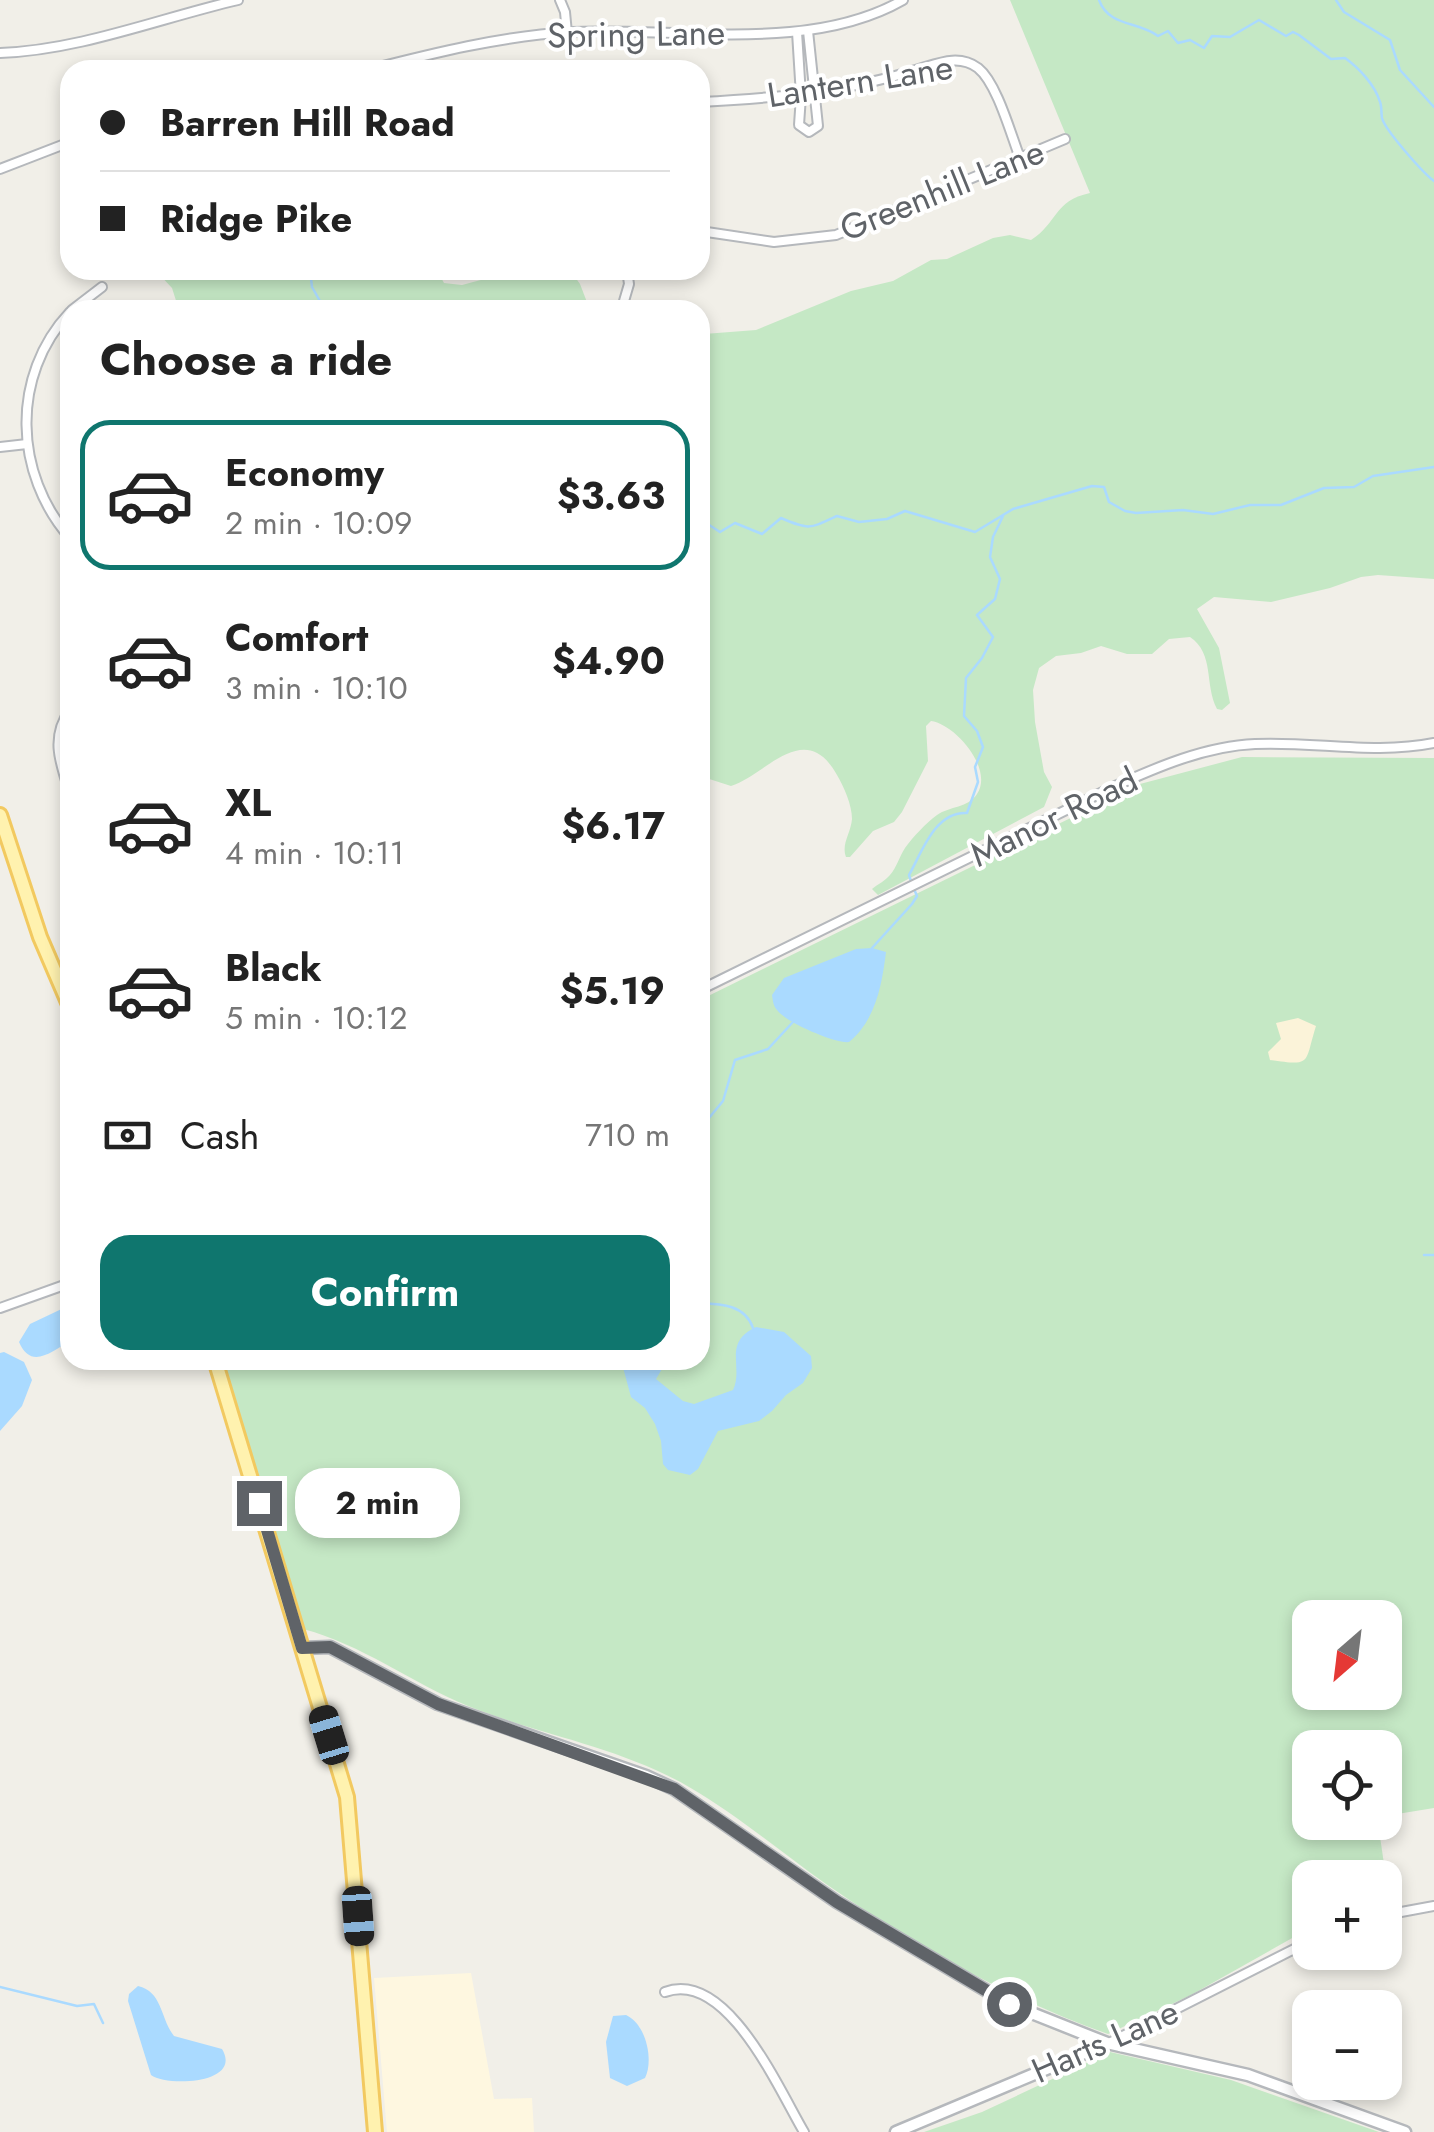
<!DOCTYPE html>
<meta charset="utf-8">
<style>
:root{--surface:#fff;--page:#f2f2f2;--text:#222;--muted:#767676;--line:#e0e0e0;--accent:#0f766e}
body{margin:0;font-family:Jost,sans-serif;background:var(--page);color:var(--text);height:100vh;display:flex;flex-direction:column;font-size:38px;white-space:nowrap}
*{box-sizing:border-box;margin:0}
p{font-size:32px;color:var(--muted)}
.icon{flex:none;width:55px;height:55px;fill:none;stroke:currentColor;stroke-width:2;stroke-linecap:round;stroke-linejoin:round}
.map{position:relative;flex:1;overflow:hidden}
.side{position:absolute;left:60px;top:300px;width:650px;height:1070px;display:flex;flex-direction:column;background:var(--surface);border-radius:30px;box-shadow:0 5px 15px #0003}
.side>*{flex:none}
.banner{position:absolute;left:60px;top:60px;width:650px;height:220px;border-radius:30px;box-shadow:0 5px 15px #0003;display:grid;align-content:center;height:220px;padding:0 40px;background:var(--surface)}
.needle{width:65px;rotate:208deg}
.controls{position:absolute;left:1292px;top:1600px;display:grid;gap:20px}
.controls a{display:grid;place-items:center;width:110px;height:110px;border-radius:20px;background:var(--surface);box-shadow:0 5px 15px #0003;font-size:50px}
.end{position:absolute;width:45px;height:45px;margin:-22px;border:12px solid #5f6368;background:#fff;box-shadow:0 0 0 5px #fff}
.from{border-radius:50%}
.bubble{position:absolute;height:70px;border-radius:30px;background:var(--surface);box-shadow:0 5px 15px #0003;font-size:32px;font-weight:700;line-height:70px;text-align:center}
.car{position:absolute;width:30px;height:60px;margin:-30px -15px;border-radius:12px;box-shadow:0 0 8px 2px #0007;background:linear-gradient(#222 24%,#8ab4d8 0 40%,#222 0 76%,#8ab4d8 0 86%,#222 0)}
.banner b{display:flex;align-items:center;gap:35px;height:95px;font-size:38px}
.banner b+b{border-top:2px solid var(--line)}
.banner i{width:25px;height:25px;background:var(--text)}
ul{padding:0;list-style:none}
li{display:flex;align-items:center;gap:30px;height:150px;margin:0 20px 15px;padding:0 20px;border:5px solid transparent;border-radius:30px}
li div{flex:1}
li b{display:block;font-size:38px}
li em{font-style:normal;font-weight:700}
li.active{border-color:var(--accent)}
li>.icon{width:90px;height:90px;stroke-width:1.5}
h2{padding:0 40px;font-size:45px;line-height:120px}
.pay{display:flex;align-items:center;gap:25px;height:110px;padding:0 40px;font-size:38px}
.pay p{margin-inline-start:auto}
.cta{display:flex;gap:20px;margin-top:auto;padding:20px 40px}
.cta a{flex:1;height:115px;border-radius:30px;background:var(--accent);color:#fff;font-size:40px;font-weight:700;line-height:115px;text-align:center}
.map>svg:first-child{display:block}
.commercial{fill:#fef7e0}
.green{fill:#c5e8c5;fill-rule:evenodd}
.sand{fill:#fbf3d9}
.water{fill:#aadaff}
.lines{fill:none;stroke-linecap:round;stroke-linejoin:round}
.stream{stroke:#aadaff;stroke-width:2.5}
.minor-casing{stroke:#b5b8bc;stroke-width:12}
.tertiary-casing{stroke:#b5b8bc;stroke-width:15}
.primary-casing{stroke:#f2c960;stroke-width:18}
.minor{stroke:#fff;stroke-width:8}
.tertiary{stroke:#fff;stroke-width:10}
.primary{stroke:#fff2af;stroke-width:12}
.route{stroke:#5f6368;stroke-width:12}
.labels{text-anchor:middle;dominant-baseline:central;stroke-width:8;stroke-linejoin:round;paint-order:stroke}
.street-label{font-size:35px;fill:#5f6368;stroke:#fff}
</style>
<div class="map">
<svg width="1434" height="2132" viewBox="0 0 1434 2132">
<rect width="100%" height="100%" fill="#f1efe8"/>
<polygon class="commercial" points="471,1973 494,2099 532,2098 534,2132 387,2132 374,1978"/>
<g class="green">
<path d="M1010,0H1434V579L1378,575L1361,577L1330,588L1271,602L1214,597L1197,609L1219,648L1230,703L1222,710L1217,709C1204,684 1215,654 1190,637L1169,639L1152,654H1127L1101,646L1081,653L1056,656L1039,668L1033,690L1035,722L1044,772L1052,787L1044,807L878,895L872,889C878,884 885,881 890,875C897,867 899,857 905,848C913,837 926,823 937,815C950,806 968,808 977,794C994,769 955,724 931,721L926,726L928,761L902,812L894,822L873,831L850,857H846C841,844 851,833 852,819C852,805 844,787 837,775C805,718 767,774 731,786L700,776V339L704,334L756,330L851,291L893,281L931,260L947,259L993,238L1010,235L1031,240C1058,223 1053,201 1090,193Z"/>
<polygon points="155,270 437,270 444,283 462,285 503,274 570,270 580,284 590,310 179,310 172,288"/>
<path d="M1242,757L1434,758V1808L1385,1816V1748H1310V1822L1378,1823L1390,1905L1385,1906V1878H1310V1928L1191,1995L1108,2034C1009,1999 912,1944 826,1884C781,1852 737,1815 689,1787C621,1747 540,1735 468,1706C412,1683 361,1644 303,1629L222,1360H700V1000L1140,784ZM1310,1618H1385V1692H1310Z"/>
<polygon points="1110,2052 1231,2080 1379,2132 924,2132 982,2112"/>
</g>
<path class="sand" d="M1298,1018L1316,1026C1304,1064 1313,1066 1270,1060L1268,1052L1281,1039L1276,1023Z"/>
<g class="water">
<path d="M872,948L886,952C882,984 876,1020 849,1042C836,1044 785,1022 777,1010C773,1005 773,1001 772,995L784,978L856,949Z"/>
<path d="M70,1305V1341C51,1352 31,1370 19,1342L30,1324Z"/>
<path d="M756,1327L784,1332L811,1356L812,1368L803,1383L786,1395L772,1411L759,1421L718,1431L698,1469L690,1475L668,1470L663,1464L661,1441L655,1424L645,1408L631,1397L621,1360H656L662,1369L656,1379L683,1401L694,1404L733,1390C744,1367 722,1343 756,1327Z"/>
<polygon points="4,1352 24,1362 32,1380 22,1406 0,1431 0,1353"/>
<path d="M138,1986C163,1992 160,2018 174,2036L222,2049C243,2084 167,2087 151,2075L128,2001L129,1994Z"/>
<path d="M626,2015C646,2024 654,2060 645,2078L627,2086L610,2078L606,2042L613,2016Z"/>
</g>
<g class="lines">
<g class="stream">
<path d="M1099,0C1109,27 1138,21 1158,36L1168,31L1178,43L1190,40L1204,48L1212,36L1230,37L1259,20L1286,36L1293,32L1299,35L1331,59L1345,58C1359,68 1375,85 1380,102C1382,107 1381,113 1382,118C1385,130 1423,173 1434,181"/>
<polyline points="1336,0 1344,12 1390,40 1400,70 1434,107"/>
<polyline points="310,270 312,287 325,310"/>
<path d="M700,519L720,532L735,523L762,534L781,518C809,530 809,529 837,516L859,522L887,519L905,511L975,532L1013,509L1092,486L1104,487L1109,502L1125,511L1136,513L1183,510L1213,514L1250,505H1281L1324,488L1354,487L1373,476L1434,467"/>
<path d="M911,881L909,875C922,852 935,811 967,813L978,782L975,767L983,747L977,731L964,716L966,678L982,658L993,637L977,615L995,599L1000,579L990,557L993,537L1003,516"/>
<polyline points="872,948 912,904 917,896 914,889"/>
<polyline points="700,1137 704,1124 723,1101 735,1060 768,1049 793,1022"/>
<polyline points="1424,1255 1434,1255"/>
<path d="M700,1303C722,1304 745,1305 753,1328"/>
<polyline points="0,1987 77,2006 94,2004 103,2023"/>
</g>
<g class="minor-casing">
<g id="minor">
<polyline points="560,0 565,12 567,33"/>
<polyline points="797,32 801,96 799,125 809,132 818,126 808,31"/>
<path d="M0,53C81,50 160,18 238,0"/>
<path d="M367,70C434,53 501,36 571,32C677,27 809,54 903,0"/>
<path d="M700,102C776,98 847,92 919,69C939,63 959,54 978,68C997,83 1011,135 1020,158"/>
<polyline points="0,169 70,142"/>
<polyline points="700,231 774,242 836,235 1065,139"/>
<polyline points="624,301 629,284 627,270"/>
<polyline points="72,310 102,287"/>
<path d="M70,312C10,376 14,474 70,538"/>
<polyline points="0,447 27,444"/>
<path d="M70,710C50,737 60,763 70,793"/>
<path d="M700,990L1113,787C1157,767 1206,746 1255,744C1314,741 1375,755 1434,743"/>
<polyline points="0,1308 70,1283"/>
<polyline points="1385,1915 1434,1906"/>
<path d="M665,1992C727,1969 779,2090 804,2132"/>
<polyline points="1109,2043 1310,1941"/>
</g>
</g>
<g class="tertiary-casing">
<g id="tertiary">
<polyline points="302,1648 330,1647 438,1704 646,1776 674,1789 837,1902 1009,2004 1107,2043 1248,2075 1405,2132"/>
<polyline points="896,2132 1106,2044"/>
</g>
</g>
<g class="primary-casing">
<g id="primary">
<polyline points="0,815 40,937 70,1007"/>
<polyline points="215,1360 347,1797 375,2132"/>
</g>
</g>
<use href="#minor" class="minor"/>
<use href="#tertiary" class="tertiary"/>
<use href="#primary" class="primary"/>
</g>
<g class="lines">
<polyline class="route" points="259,1503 302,1648 330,1647 438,1704 674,1789 837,1902 1009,2004"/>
</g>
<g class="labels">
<g class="street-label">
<text transform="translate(636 34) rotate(-1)">Spring Lane</text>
<text transform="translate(860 81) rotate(-9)">Lantern Lane</text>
<text transform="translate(942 190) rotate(-22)">Greenhill Lane</text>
<text transform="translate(1054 817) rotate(-26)">Manor Road</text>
<text transform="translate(1105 2041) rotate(-24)">Harts Lane</text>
</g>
</g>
</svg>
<div class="controls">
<a><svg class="needle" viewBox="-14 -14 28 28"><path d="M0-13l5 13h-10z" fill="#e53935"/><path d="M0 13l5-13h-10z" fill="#767676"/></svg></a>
<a><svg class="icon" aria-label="locate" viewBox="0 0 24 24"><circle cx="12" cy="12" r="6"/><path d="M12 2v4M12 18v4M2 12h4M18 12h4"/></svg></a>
<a>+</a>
<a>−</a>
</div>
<i class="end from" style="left:1009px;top:2004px"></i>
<i class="end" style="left:259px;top:1503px"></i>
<div class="bubble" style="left:295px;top:1468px;width:165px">2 min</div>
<i class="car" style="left:329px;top:1735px;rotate:343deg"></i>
<i class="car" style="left:358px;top:1916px;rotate:176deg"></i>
<div class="banner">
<b><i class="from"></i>Barren Hill Road</b>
<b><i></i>Ridge Pike</b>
</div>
<section class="side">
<h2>Choose a ride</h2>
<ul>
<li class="active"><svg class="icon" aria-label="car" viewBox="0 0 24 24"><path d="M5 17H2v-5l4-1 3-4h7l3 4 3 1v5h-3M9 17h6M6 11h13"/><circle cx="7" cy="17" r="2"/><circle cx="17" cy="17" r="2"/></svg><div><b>Economy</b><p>2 min · 10:09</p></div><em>$3.63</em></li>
<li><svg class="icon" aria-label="car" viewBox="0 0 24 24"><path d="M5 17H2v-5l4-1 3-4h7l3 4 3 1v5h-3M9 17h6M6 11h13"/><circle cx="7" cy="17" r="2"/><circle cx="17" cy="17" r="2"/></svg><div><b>Comfort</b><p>3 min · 10:10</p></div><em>$4.90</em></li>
<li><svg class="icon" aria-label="car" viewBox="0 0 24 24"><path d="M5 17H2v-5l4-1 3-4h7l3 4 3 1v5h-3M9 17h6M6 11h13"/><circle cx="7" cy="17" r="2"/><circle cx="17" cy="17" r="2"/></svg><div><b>XL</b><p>4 min · 10:11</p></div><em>$6.17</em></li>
<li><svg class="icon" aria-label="car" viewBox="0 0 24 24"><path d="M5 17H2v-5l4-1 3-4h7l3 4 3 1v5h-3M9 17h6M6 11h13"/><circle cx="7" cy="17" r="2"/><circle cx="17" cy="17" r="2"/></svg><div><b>Black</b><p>5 min · 10:12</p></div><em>$5.19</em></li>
</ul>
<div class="pay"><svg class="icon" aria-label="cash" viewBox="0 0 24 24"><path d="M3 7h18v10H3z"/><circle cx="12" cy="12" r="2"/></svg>Cash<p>710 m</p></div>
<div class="cta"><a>Confirm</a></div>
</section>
</div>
